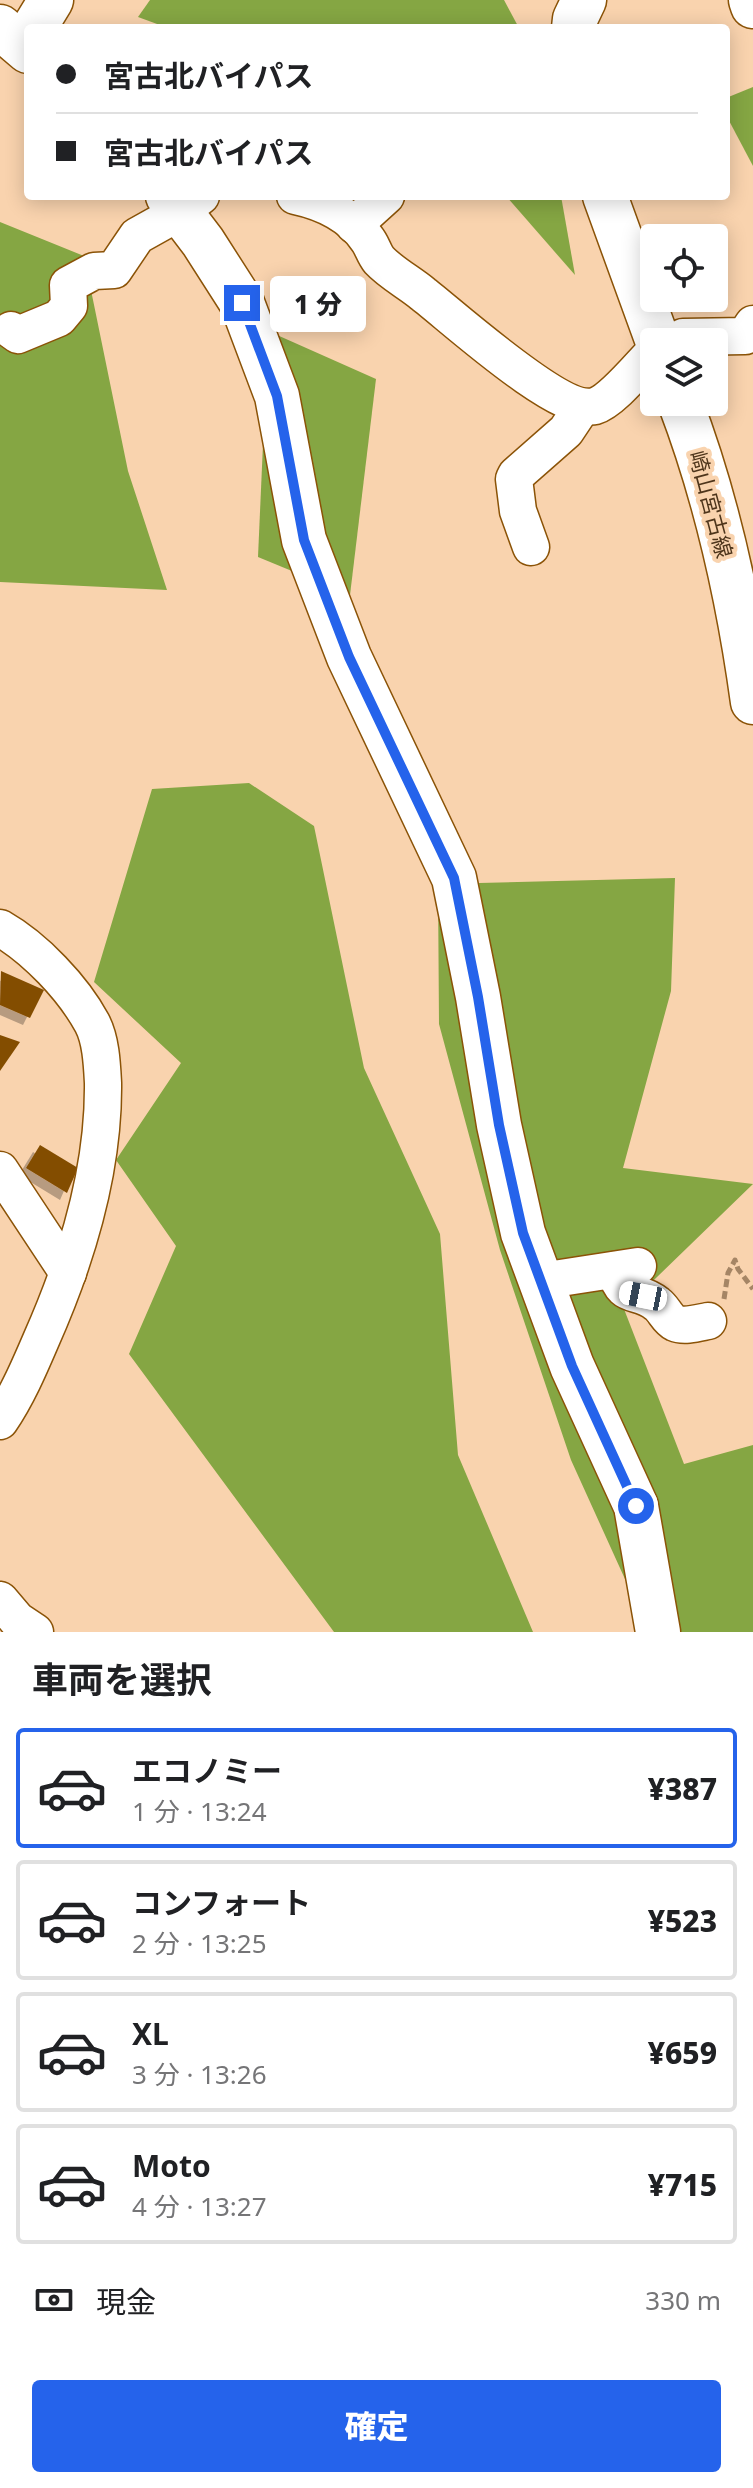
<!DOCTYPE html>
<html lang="ja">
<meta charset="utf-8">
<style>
:root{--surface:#fff;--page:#f2f2f2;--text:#202124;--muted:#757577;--line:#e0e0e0;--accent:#2563eb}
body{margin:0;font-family:"Noto Sans","Noto Sans JP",sans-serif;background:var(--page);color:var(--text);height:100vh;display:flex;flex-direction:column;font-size:30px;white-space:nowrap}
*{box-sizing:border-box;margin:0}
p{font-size:26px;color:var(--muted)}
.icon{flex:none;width:44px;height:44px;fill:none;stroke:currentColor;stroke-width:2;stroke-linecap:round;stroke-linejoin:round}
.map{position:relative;height:1632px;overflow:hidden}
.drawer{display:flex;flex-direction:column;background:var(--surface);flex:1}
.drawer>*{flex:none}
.guide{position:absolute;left:24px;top:24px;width:706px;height:176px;border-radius:8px;box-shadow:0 4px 20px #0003;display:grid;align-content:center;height:176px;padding:0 32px;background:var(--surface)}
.tools{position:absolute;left:640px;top:224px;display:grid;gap:16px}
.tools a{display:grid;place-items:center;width:88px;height:88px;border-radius:8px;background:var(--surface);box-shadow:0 4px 20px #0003;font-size:40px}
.end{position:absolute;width:36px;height:36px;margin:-18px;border:10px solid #2563eb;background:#fff;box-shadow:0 0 0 4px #fff}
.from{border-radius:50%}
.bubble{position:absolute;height:56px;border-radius:8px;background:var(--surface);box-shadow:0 4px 20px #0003;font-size:26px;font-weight:800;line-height:56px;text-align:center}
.car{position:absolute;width:24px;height:48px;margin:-24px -12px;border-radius:10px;box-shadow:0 0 6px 2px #0007;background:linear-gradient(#fff 24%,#345 0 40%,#fff 0 76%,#345 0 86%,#fff 0)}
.guide b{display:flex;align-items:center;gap:28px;height:76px;font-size:30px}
.guide b+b{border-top:2px solid var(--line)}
.guide i{width:20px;height:20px;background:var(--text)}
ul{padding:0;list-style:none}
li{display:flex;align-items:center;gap:24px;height:120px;margin:0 16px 12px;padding:0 16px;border:4px solid var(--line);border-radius:8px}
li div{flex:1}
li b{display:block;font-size:30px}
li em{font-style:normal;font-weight:800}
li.selected{border-color:var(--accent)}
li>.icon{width:72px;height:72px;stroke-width:1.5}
h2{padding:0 32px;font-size:36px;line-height:96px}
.pay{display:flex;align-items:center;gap:20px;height:88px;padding:0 32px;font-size:30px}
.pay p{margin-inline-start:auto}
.primary-button{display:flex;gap:16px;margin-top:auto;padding:16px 32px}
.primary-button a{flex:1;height:92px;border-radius:8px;background:var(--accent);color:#fff;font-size:32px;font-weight:800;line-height:92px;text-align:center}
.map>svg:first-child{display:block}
.forest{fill:#85a643}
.building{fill:#834d00;filter:url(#shadow)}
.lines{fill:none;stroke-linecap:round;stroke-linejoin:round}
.minor-casing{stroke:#8b5307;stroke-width:39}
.major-casing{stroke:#8b5307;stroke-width:47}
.highway-casing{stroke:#8b5307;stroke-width:47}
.path{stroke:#a58565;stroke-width:5;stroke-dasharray:8 4;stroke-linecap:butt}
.minor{stroke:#fff;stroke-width:36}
.major{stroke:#fff;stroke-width:44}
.highway{stroke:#fff;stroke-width:44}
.route{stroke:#2563eb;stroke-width:10}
.labels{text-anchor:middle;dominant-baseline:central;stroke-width:8;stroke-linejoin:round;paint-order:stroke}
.street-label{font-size:22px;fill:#4e351b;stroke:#f9d3ae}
</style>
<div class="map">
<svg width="753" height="1632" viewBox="0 0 753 1632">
<defs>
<filter id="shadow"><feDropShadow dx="-7" dy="7" stdDeviation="0" flood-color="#0004"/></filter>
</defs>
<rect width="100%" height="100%" fill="#f9d3ae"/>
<g class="forest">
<polygon points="150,0 504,0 519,28 168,28 138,17"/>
<polygon points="753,87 753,166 726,115 726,98"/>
<polygon points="506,196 561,196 575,275"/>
<polygon points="0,222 84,256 128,471 167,590 0,582"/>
<polygon points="268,331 376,379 350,595 258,557"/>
<polygon points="249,783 314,826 364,1068 440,1234 458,1455 533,1632 334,1632 129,1354 176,1246 116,1160 181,1063 94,982 152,789"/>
<polygon points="675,878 671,991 623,1168 753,1184 624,1309 684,1464 753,1445 753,1632 649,1632 571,1460 500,1250 439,1024 438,884"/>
</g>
<g class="building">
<polygon points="1,971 44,990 30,1018 0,1005"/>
<polygon points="0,1035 20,1042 0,1071"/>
<polygon points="40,1145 78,1168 67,1193 26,1168"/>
</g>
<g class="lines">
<g class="minor-casing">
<g id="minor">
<path d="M295,196C323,202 350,214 367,239C372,245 374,254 379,260C391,273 410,283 423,294C453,317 560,415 595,406C612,401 640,366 654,352"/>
<polyline points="354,225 386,196"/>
<polyline points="11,330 18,335 59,318 69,306 68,285 94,271 114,270 137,236 180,212 201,196"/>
<polyline points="678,342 683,337 745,336 753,324"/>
<polyline points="531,547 518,511 514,479 516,475 566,431 582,407"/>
<path d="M0,928C35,948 73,988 92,1023C101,1040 102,1064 103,1083C104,1172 77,1259 41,1340C29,1368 17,1396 0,1421"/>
<polyline points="0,1170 68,1273"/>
<path d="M615,1270C623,1302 636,1287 657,1304C664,1309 667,1319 675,1323C684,1327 698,1323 708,1321"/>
<polyline points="541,1281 638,1266"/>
<polyline points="0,1600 17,1620 35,1632"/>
</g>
</g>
<g class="major-casing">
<g id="major">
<polyline points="751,0 753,6"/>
<polyline points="34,28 51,0"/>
<polyline points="574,28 575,19 584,0"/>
<polyline points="605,196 658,342"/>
<path d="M680,402C717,499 739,600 753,702"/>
</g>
</g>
<g class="highway-casing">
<g id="highway">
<polyline points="0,27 28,51"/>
<polyline points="168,196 203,242 242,303 277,396 304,540 349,657 454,878 478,997 499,1125 523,1233 572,1366 636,1506 658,1632"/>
</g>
</g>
<polyline class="path" points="724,1299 728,1273 735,1260 738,1269 753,1289"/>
<use href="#minor" class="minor"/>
<use href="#major" class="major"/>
<use href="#highway" class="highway"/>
</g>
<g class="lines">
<polyline class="route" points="242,303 277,396 304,540 349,657 454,878 478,997 499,1125 523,1233 572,1366 636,1506"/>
</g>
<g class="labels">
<g class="street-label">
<text transform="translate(712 504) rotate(75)">崎山宮古線</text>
</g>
</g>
</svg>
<div class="tools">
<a><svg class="icon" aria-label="locate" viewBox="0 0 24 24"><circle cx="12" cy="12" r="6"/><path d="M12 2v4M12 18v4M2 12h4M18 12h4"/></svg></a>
<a><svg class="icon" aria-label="layers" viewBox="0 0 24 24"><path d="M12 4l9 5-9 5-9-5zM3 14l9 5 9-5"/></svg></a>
</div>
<i class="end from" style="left:636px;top:1506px"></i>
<i class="end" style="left:242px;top:303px"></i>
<div class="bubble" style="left:270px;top:276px;width:96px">1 分</div>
<i class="car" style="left:643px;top:1296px;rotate:281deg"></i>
<div class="guide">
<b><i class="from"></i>宮古北バイパス</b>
<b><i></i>宮古北バイパス</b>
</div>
</div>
<section class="drawer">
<h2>車両を選択</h2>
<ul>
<li class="selected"><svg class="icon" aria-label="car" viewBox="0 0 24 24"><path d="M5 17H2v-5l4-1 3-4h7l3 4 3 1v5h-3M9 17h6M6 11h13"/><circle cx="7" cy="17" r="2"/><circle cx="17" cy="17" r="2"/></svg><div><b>エコノミー</b><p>1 分 · 13:24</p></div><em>¥387</em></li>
<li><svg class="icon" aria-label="car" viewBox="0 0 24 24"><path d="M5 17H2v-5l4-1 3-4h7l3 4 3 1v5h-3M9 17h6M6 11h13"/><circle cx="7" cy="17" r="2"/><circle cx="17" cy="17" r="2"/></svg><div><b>コンフォート</b><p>2 分 · 13:25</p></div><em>¥523</em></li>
<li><svg class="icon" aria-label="car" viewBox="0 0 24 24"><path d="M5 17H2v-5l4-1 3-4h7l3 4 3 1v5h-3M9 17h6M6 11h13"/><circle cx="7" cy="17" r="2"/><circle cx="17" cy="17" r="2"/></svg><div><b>XL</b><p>3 分 · 13:26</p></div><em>¥659</em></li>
<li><svg class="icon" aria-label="car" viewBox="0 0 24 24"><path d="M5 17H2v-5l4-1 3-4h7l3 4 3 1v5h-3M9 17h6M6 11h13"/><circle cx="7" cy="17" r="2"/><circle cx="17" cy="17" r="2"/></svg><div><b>Moto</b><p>4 分 · 13:27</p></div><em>¥715</em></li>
</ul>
<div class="pay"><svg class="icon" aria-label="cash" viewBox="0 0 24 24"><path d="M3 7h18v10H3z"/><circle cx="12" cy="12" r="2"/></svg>現金<p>330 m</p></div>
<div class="primary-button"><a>確定</a></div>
</section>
